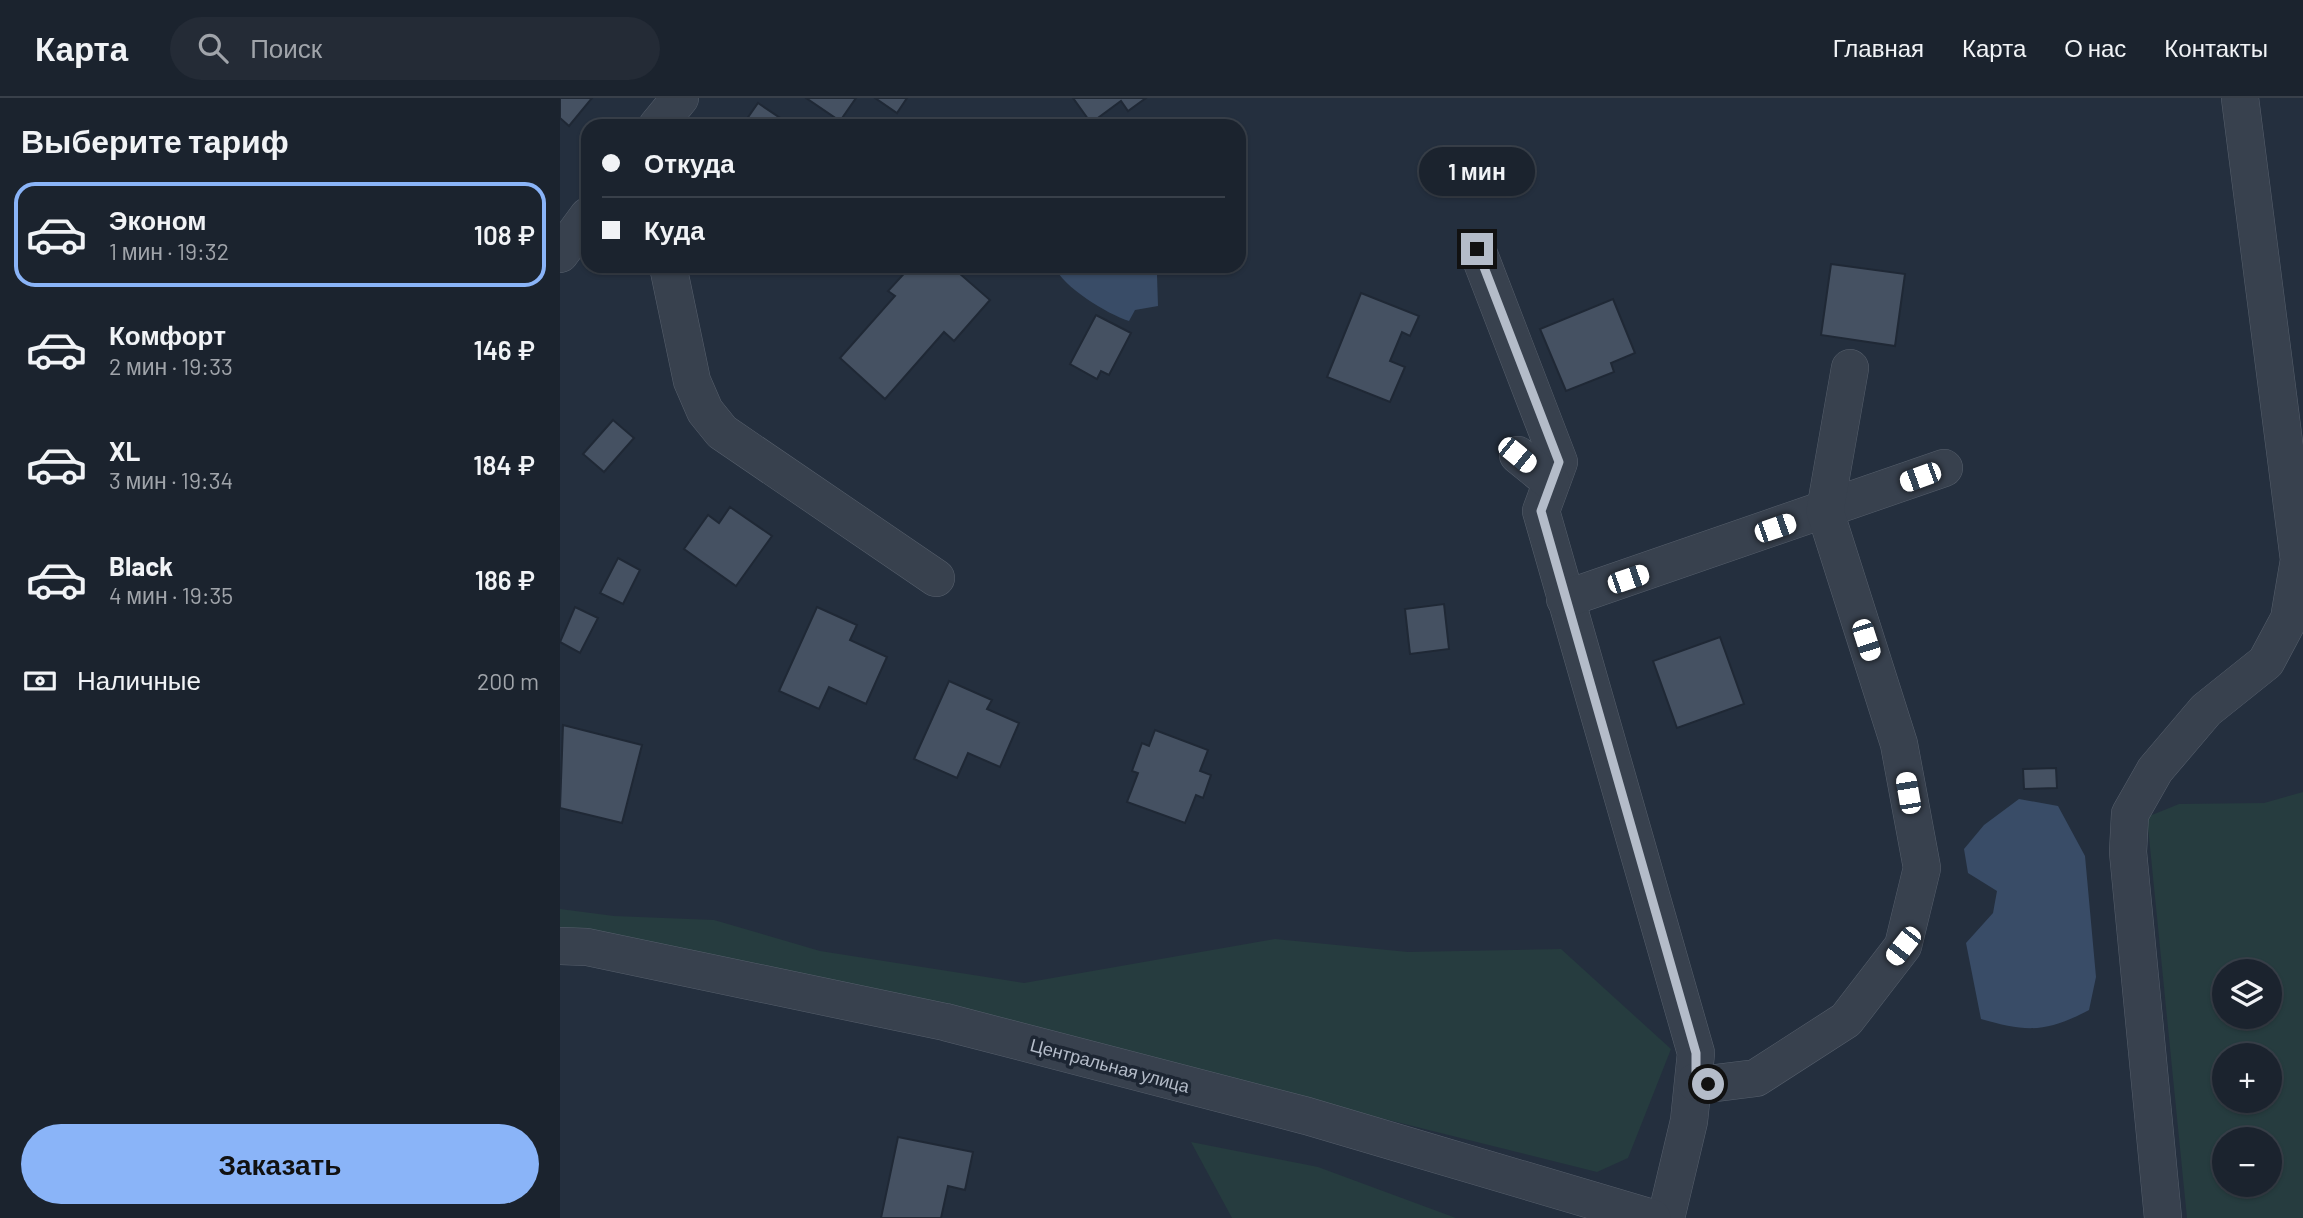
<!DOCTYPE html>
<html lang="ru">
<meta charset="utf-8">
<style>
:root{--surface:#1b232e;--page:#242b36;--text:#f1f3f6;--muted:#a0a4aa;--line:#39404a;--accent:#8ab4f8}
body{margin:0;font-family:Barlow,sans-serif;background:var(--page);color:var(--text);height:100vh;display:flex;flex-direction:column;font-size:26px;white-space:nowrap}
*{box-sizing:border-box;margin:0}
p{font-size:23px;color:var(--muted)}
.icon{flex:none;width:38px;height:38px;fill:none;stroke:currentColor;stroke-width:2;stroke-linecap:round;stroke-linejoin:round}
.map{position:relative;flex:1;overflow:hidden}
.details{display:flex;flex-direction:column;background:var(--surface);width:560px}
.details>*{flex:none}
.top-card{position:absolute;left:21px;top:21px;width:665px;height:154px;border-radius:21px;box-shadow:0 2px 5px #0004,0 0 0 2px var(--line);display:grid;align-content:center;height:154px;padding:0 21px;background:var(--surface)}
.tools{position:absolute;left:1652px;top:861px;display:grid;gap:14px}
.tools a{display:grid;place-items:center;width:70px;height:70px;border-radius:50%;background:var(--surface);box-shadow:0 2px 5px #0004,0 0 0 2px var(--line);font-size:35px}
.end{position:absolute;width:32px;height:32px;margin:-16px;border:9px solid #b4bcc9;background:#111;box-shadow:0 0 0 4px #111}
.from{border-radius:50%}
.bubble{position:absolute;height:49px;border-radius:24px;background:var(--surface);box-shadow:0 2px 5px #0004,0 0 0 2px var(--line);font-size:23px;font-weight:600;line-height:49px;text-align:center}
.car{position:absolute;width:21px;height:42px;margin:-21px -10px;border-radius:9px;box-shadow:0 0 5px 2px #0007;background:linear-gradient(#fff 24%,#345 0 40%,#fff 0 76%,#345 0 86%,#fff 0)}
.top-card b{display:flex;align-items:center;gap:24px;height:66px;font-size:26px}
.top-card b+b{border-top:2px solid var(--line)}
.top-card i{width:18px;height:18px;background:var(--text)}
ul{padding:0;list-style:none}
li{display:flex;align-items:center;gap:21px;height:105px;margin:0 14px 10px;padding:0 7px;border:4px solid transparent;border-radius:21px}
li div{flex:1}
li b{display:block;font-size:26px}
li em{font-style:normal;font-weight:600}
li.active{border-color:var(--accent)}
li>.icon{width:63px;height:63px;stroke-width:1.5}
h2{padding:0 21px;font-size:32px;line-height:84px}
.pay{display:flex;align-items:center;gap:18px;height:77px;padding:0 21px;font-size:26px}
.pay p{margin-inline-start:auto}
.action{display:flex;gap:14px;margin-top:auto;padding:14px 21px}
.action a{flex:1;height:80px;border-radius:42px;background:var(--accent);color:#111;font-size:28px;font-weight:600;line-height:80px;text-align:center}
header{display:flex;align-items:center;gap:42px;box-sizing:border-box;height:98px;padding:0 35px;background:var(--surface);border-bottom:2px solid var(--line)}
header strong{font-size:33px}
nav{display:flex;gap:38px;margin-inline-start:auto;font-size:24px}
.search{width:490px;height:63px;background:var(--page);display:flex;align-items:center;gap:18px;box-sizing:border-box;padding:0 24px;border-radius:38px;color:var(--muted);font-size:26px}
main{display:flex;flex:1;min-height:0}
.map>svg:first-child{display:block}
.green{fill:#263c3f;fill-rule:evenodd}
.water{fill:#394c67}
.building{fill:#455162;stroke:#1f2835;stroke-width:2}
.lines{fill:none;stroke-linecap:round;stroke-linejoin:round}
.minor-casing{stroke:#565f6c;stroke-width:38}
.minor{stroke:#38414e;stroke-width:37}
.route{stroke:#b4bcc9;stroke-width:9}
.labels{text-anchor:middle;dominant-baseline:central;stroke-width:7;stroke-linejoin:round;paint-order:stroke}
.street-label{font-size:18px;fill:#b4bcc9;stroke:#1d2633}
</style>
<header>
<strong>Карта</strong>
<div class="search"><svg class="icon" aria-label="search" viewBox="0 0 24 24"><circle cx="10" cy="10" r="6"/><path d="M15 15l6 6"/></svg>Поиск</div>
<nav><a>Главная</a><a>Карта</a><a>О нас</a><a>Контакты</a></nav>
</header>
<main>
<section class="details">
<h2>Выберите тариф</h2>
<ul>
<li class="active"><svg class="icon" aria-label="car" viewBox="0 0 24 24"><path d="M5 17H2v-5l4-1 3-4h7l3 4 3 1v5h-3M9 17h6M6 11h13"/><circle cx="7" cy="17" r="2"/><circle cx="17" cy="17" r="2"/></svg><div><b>Эконом</b><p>1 мин · 19:32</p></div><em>108 ₽</em></li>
<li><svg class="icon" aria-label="car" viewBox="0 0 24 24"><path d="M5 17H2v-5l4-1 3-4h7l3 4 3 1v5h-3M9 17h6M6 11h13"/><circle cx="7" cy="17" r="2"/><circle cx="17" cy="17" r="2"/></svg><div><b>Комфорт</b><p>2 мин · 19:33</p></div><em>146 ₽</em></li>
<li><svg class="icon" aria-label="car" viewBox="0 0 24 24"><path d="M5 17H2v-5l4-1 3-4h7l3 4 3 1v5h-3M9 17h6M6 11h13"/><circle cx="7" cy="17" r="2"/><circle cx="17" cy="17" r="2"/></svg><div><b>XL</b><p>3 мин · 19:34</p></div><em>184 ₽</em></li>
<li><svg class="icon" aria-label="car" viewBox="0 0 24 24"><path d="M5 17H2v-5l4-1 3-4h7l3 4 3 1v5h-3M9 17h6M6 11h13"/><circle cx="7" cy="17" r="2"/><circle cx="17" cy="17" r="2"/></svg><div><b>Black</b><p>4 мин · 19:35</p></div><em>186 ₽</em></li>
</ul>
<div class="pay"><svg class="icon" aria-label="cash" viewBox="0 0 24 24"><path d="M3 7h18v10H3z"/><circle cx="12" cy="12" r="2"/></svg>Наличные<p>200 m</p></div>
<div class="action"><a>Заказать</a></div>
</section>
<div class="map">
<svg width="1743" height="1120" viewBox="0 0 1743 1120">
<rect width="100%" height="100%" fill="#242f3e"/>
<g class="green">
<path d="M1743,694V1120H1627L1587,719L1619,706L1704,705ZM1664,873H1710V919H1664ZM1664,957H1710V1003H1664ZM1664,1041H1710V1087H1664Z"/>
<polygon points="0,811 54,818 154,822 260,853 464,885 715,841 848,854 1001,851 1111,951 1068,1060 1037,1074 355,904 0,845"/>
<polygon points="631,1044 758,1069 896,1120 672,1120"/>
</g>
<g class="water">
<path d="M494,168H604L597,177L598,208L575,212L569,223C547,216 503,189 494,168Z"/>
<path d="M1459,701L1498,708L1525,758L1536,879L1529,912C1486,935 1466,934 1421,921L1406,845L1433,815L1437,793L1408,775L1404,751L1424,727Z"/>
</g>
<g class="building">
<polygon points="0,0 32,0 9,28 0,20"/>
<polygon points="246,0 296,0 280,23"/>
<polygon points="315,0 347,0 337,15"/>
<polygon points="513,0 586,0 568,13 561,3 531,25"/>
<polygon points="198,5 232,28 182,28"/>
<polygon points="1271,166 1345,176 1335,248 1261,237"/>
<polygon points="351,168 391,168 430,202 394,243 384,234 325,301 280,260 335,198 328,193"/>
<polygon points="801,195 859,218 850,238 842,234 830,263 845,269 830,304 767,279"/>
<polygon points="1053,201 1075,255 1051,265 1054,274 1006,293 980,231"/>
<polygon points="536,217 571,235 549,277 541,273 537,281 510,266"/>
<polygon points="53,322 74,340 44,374 23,356"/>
<polygon points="170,409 212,438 176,488 124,451 148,417 159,425"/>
<polygon points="58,460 80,472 63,506 40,495"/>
<polygon points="884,506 889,551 850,556 845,511"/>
<polygon points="15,509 38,520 20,555 0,544"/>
<polygon points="257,509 297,527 290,542 327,559 306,606 269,589 259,611 219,593"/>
<polygon points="1160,539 1184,606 1117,630 1093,563"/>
<polygon points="389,583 432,602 427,611 459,625 440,669 408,655 397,680 354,661"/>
<polygon points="3,627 82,647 62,725 0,710"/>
<polygon points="595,632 648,652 640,673 651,677 643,700 636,697 625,725 567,704 578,675 572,673 582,645 589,648"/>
<polygon points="1496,670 1497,690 1464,691 1463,671"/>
<polygon points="338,1039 413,1054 405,1092 388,1088 381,1120 321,1120"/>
</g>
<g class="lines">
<g class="minor-casing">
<g id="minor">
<polyline points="97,28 120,0"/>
<polyline points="917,151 999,364 981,413 1136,955 1129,1023 1106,1120"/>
<polyline points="0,156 28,118"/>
<polyline points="108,168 132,283 145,313 162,334 376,480"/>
<polyline points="958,357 991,384"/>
<polyline points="1005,501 1384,370"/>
<polyline points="0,848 27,849 385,924 747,1018 1092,1120"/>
<polyline points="1135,984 1148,986 1196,980 1286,922 1343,848 1362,770 1339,646 1265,413 1290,270"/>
<polyline points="1603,1120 1568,754 1570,716 1595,672 1646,612 1706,564 1729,521 1739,462 1680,0"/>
</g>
</g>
<use href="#minor" class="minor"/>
</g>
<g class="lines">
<polyline class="route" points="917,151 999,364 981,413 1136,955 1136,984 1148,986"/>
</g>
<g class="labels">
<g class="street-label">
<text transform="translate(550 967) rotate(15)">Центральная улица</text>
</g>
</g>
</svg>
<div class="tools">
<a><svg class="icon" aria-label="layers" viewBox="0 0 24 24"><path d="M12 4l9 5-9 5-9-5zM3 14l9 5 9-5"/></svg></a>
<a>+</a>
<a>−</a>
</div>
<i class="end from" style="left:1148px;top:986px"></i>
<i class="end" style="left:917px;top:151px"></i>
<div class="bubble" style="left:859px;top:49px;width:116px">1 мин</div>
<i class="car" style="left:957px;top:357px;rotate:129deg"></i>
<i class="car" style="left:1360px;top:379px;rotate:250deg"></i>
<i class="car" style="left:1215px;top:430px;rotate:71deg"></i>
<i class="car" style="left:1068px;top:481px;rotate:71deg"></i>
<i class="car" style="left:1306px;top:542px;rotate:162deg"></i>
<i class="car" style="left:1348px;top:695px;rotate:350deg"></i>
<i class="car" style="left:1343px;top:848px;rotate:218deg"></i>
<div class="top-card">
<b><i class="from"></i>Откуда</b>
<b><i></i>Куда</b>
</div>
</div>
</main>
